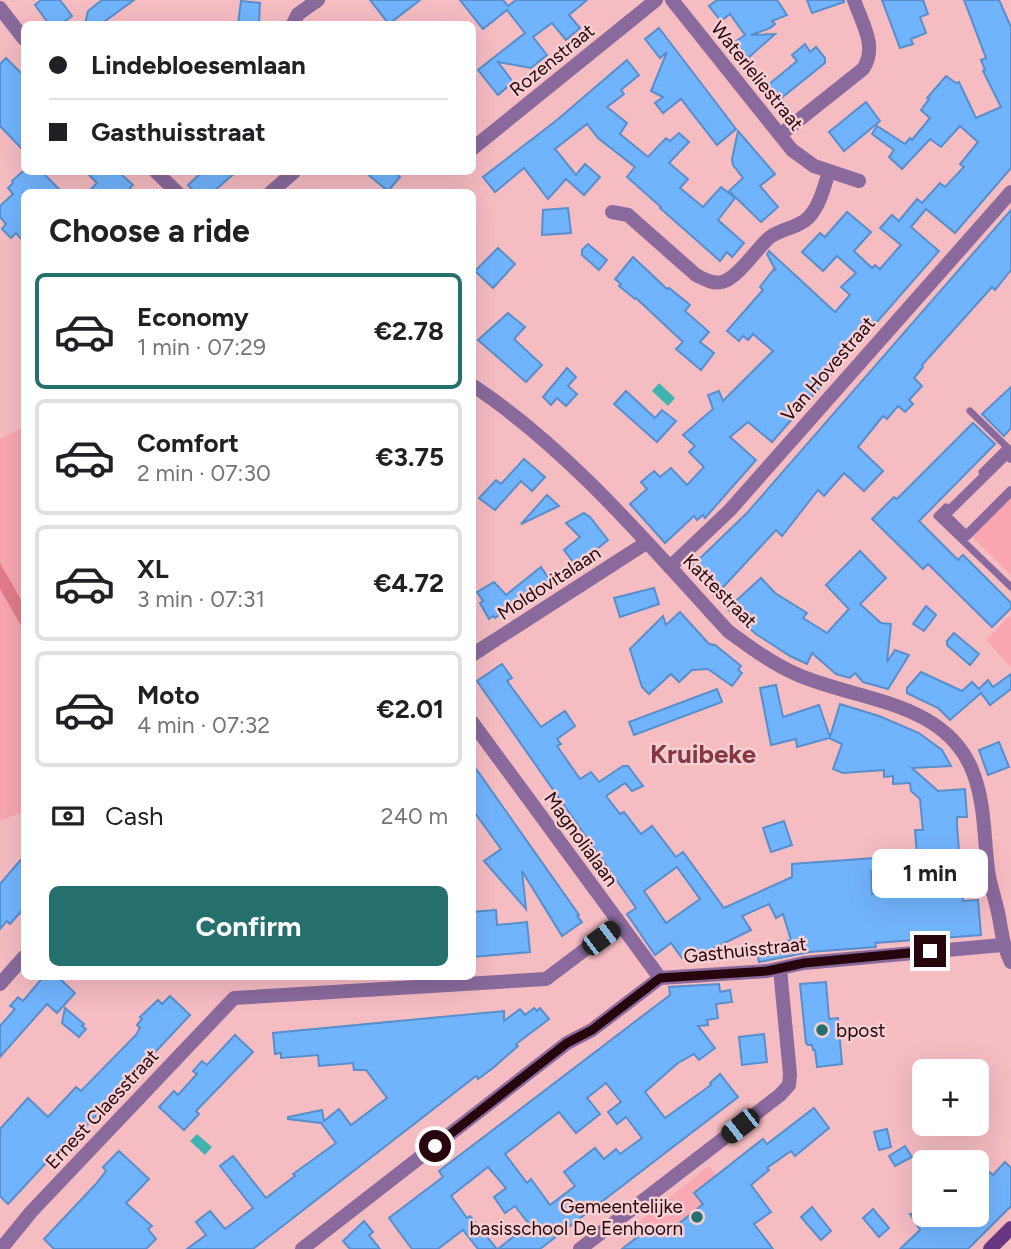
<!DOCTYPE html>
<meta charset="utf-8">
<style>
:root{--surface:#fff;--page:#f2f2f2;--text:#202124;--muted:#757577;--line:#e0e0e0;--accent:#256f6d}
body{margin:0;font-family:Figtree,sans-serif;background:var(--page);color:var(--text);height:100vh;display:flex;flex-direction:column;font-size:26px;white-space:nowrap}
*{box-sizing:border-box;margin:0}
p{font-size:23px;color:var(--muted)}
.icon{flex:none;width:38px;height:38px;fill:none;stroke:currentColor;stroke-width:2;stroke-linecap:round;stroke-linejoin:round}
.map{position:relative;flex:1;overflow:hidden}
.panel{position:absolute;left:21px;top:189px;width:455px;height:791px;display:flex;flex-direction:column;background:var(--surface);border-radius:10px;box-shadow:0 7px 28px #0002}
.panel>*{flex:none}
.banner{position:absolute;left:21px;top:21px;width:455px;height:154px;border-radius:10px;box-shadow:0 7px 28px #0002;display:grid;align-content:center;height:154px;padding:0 28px;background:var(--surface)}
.controls{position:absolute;left:912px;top:1059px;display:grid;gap:14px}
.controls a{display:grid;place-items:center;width:77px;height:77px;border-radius:10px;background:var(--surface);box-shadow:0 7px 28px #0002;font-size:35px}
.end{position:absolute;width:32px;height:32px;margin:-16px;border:9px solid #26060c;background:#fff;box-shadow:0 0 0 4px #fff}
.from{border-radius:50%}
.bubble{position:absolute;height:49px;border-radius:10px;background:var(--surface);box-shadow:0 7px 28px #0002;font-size:23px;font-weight:700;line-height:49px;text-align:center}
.car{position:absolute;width:21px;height:42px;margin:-21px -10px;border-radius:9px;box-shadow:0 0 5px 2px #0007;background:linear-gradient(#222 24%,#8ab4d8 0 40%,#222 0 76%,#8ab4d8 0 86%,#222 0)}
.banner b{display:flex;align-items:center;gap:24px;height:66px;font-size:26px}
.banner b+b{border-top:2px solid var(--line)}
.banner i{width:18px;height:18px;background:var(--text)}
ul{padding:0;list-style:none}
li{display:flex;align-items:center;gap:21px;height:116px;margin:0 14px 10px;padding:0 14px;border:4px solid var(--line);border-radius:10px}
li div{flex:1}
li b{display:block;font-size:26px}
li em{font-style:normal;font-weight:700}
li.on{border-color:var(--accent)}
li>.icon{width:63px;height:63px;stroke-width:1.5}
h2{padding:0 28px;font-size:32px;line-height:84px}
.pay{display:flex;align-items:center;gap:18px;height:77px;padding:0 28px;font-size:26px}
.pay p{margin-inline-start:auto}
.primary-button{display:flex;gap:14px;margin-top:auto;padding:14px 28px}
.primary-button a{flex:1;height:80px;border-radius:10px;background:var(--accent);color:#fff;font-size:28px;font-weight:700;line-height:80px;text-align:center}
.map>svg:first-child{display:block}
.built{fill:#f9a9b2}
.green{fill:#f9a6b0}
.forest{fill:#e27c8a}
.water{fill:#40b3af}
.building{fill:#71b4fe;stroke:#578ecb;stroke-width:2;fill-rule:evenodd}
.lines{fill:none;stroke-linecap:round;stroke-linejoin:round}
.service{stroke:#8a6a9d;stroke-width:7}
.pedestrian{stroke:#8a6a9d;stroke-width:10}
.minor{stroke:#8a6a9d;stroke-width:14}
.tertiary{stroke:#8a6a9d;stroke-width:14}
.secondary{stroke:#693883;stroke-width:14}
.route{stroke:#26060c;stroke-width:9}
.poi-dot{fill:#256f6d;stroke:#f6cfd3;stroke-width:2.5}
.labels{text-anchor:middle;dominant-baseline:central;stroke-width:5;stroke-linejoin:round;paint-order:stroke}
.street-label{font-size:19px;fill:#26060c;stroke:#f6cfd3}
.poi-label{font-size:19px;fill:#26060c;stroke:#f6cfd3;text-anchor:start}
.district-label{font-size:26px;font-weight:bold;fill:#863745;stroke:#f6cfd3}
</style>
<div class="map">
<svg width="1011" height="1249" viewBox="0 0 1011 1249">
<rect width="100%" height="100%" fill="#f5bcc2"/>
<polygon class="built" points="709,1166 773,1249 641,1249 627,1231"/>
<g class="green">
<polygon points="24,427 24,605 0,563 0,439"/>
<polygon points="1011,492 1011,575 969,534"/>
<polygon points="0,589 24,631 24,811 0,821"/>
<polygon points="1011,615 1011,667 986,640"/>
</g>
<polygon class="forest" points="0,563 24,605 24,631 0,589"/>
<g class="water">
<polygon points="659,383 675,398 668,406 652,391"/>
<polygon points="197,1134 212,1147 205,1155 190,1141"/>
</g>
<g class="building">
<polygon points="41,0 60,0 72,16 61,24 49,24 35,5"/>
<polygon points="102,0 134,0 101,24 85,24 88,11"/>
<polygon points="370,0 420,0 389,24"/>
<polygon points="460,0 503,0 508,6 516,0 587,0 569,15 580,28 566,40 552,23 533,37 547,55 531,68 498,62 513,82 498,95 478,70 525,33 507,10 483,29"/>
<polygon points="717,0 777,0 787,15 772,21 775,24 770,28 751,35 775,34 748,58 735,42 745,35 730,14 721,21 709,6"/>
<polygon points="807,0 844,0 844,2 812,13"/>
<polygon points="882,0 923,0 928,14 920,17 926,33 911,39 913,44 900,48"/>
<polygon points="964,0 999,0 1011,27 1011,168 955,233 926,209 911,227 939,251 772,442 748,422 730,437 756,460 705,518 703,515 697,520 694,516 665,543 630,504 647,489 641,482 654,471 660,477 671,468 687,485 704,467 689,452 695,446 683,435 713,409 708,395 719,391 723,401 773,351 753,334 748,340 743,336 739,341 727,331 763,290 760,287 774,269 776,271 767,254 769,251 835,312 850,295 841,287 856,273 837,256 823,271 802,252 820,233 825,237 847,212 871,232 854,251 872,268 875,265 880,269 901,245 880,228 892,215 899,221 917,199 922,203 940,183 945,187 964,167 960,164 978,142 960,126 941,147 930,139 902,169 889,157 894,150 872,134 877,126 905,144 910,138 912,140 930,118 921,110 929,99 927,98 946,76 956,83 959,82 976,118 1001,107 983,71 985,70 981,60 986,58"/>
<polygon points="241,1 260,3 259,24 238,24"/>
<polygon points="659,28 736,129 717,145 681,99 663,113 655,103 663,97 651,91 667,52 660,58 645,39"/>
<polygon points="805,44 810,52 816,47 825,58 825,63 780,99 768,85 797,61 792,55"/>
<polygon points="6,58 24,76 24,151 0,126 0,64"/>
<polygon points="627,60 639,75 621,90 624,94 607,107 627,123 620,134 648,157 666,138 670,141 679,133 689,142 669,163 688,179 680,188 703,207 721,187 735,198 718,220 744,243 732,257 727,252 720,261 660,208 661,207 627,177 635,167 598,138 587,124 555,149 576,175 585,164 600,177 584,195 566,179 548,199 524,168 495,192 483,177 557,120"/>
<polygon points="866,102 880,121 844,151 829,132"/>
<polygon points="738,131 775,174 760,186 778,207 761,222 729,191 743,178 733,165 732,159"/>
<polygon points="22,172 42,172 62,192 24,192 24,242 16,233 11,238 2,229 6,224 0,217 0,206 13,194 8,188 13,183 12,181"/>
<polygon points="86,172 119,172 133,185 126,192 88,192 97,183"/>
<polygon points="202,172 236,172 213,192 195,192 188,185"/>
<polygon points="365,172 394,172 400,177 388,191"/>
<polygon points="568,208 571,233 542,235 543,210"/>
<polygon points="1011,210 1011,270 995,290 992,287 922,365 923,367 914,378 922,386 909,400 913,404 905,412 898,406 887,419 883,416 858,447 883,471 864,491 844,473 824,496 818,490 782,536 776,530 715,596 695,574 692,566 747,513"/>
<polygon points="588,244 607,260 599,270 582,255 582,250"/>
<polygon points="498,248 515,264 493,288 475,271"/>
<polygon points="633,257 667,289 669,288 690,305 685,311 709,332 700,342 714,353 701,370 676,349 683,342 636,298 635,299 619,286 621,284 615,279"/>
<polygon points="508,313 525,327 514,339 542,365 526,382 478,340"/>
<polygon points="567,368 576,377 568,386 577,394 566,406 557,398 551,405 543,397"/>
<polygon points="1011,387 1011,428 1004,436 982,414"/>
<polygon points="626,391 655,418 662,410 676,421 657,442 614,404"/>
<polygon points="973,423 995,444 919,521 958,560 963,555 1011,603 1011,608 992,627 928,564 923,569 872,519 894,497 897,499"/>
<polygon points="524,459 545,477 532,491 521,481 495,510 479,498 496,480 501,484"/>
<polygon points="547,495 559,506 521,524"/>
<polygon points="584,513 590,517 608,540 576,566 564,550 580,537 566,523"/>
<polygon points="860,551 886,578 860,604 881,623 891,624 887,662 895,650 909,655 888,689 863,682 855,673 850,678 836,674 812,653 807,664 790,656 756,634 727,609 761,578 775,593 807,613 803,618 827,633 849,609 826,585"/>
<polygon points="541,567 551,582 531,594 530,592 495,618 493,616 489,619 480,603 483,601 477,592 494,582 506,595"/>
<polygon points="654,588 659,604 620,617 614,598"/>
<polygon points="926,606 936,615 924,631 913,624"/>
<polygon points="680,612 709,644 715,645 741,666 738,670 742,673 732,686 708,669 692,670 679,682 671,674 649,694 642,687 630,649 663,616 666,625"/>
<polygon points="954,633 979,654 970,665 947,645 947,641"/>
<path d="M502,664L512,678L507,681L541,727L565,711L575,726L557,739L561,744L557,746L580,779L591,772L599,782L623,766H628L643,786L632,791L625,783L606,796L620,814L624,812L641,834L652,826L676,857L683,852L724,908L792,877V864L917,855L915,830H923L920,799L911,791L910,783L893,784V776L884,777V770L843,773L833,769L842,744L829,738L797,747L796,739L771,745L760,688L776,685L783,717L819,705L830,737L840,704L879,716L919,733L942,750L951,766L912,768L938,791L965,789L967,817H957V826L963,901L978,900L981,935L875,943L876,947L809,952L759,962L756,948L791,940L783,914L776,918L769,904L742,916L751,930L700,955L696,948L682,958L671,943L655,955L627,914L636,908L477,681ZM677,867L700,899L666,923L644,891ZM910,869L912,892L872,894L871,871Z"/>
<polygon points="921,672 962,691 972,682 979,689 988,680 993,687 1011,674 1011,689 990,705 981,693 950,720 938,708 907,693 907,688"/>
<polygon points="717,689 722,702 634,735 629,722"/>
<polygon points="999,742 1009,767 988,775 979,750"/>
<polygon points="472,763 579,915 577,916 582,922 562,936 522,871 526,909 484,861 501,849 472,809"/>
<polygon points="784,821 792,845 771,852 763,828"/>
<polygon points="24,856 24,908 10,924 7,921 0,929 0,884"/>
<polygon points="496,910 497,925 527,922 530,952 472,957 472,912"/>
<polygon points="44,976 57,976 75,993 57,1013 47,1004 0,1057 0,1026 15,1009 10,1006 18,997 23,1001"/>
<polygon points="826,982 829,1019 838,1018 842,1064 817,1067 815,1050 813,1050 812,1045 808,1045 806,1043 800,984"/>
<path d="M719,984L720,992L730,990L732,1002L716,1004L718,1018L707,1020L708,1025L698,1026L715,1048L699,1060L694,1054L678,1063L645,1092L665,1118L711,1085L710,1083L720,1074L738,1097L540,1249H498L529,1224L515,1206L505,1213L494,1197L506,1188L488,1167L451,1196L467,1218L470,1216L497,1249H478L463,1230L438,1249H412L389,1218L443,1177L439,1171L670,995L669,987ZM606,1083L621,1102L608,1112L617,1124L626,1117L642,1138L620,1154L616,1149L604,1159L595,1148L564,1172L575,1186L550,1205L531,1179L527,1183L505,1154L559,1112L576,1133L600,1114L587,1098Z"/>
<polygon points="170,996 190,1015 73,1140 70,1137 8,1204 0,1196 0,1129 28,1098 48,1117 76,1087 81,1091 136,1035 140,1028 137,1025 142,1019 140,1017 158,1000 162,1004"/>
<polygon points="65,1008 84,1024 82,1026 86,1029 79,1037 62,1023"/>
<polygon points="534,1008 537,1011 540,1008 549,1019 516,1044 518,1046 493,1068 478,1079 476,1076 253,1249 187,1249 206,1235 196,1222 210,1211 225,1229 253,1208 220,1166 233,1156 266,1198 295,1176 293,1174 336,1143 321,1123 288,1119 288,1117 322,1110 324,1121 339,1109 351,1125 387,1098 366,1070 354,1070 353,1063 319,1066 318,1055 281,1058 281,1053 275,1054 273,1033 504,1011 504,1021 520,1009 525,1015"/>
<polygon points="764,1034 767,1062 742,1065 739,1037"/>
<polygon points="235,1035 253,1052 196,1111 199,1114 184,1130 159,1107 174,1091 178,1095 197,1074 193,1071 202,1061 207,1065"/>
<polygon points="814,1108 829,1128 795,1156 791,1151 767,1168 769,1170 751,1185 771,1212 754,1224 773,1249 622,1249 652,1226 657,1233 662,1229 666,1234 703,1204 694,1193 763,1139 767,1144"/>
<polygon points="887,1129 891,1147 879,1150 874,1132"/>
<polygon points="905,1146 912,1157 895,1166 889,1156"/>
<polygon points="119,1151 149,1179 126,1203 152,1226 148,1229 156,1239 146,1249 54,1249 44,1239 95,1185 106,1171 103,1167"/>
<polygon points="1005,1162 1011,1168 1011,1206 968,1249 900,1249 920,1230 910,1214 976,1214 976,1172 983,1167 993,1175"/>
<polygon points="812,1207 831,1231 821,1240 801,1217"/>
<polygon points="873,1209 889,1228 879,1237 863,1218"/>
<polygon points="364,1221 373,1232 369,1235 380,1249 350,1249 343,1241"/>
</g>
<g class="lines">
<g class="service">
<polyline points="970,411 1007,447"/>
<polyline points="982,472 1007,447 1011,451"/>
<polyline points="946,507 937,516 1011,587"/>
</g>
<polyline class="pedestrian" points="1011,458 1007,454 945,515 966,536 1011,491"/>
<g class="minor">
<polyline points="672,0 792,150 814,166 859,181"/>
<polyline points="293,24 298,14 318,0"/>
<path d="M780,135L863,69C878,47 862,23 854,0"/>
<polyline points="472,149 656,0"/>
<polyline points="271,192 294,172"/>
<path d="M612,212L628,215L696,275C704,279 712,284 722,282C738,278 757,248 770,237C782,228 799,228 809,217C820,205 824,187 829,172"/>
<polyline points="670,567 730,510 1011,192"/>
<polyline points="472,655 646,543"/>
<polyline points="472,722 660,978"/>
<polyline points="660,978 767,971 804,963 1002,945"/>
<polyline points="0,984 24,957"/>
<polyline points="1,1249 31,1212 234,998 546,979 619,924"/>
<polyline points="302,1249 567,1043 592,1030 660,978"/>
<polyline points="580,1249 780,1095 789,1085 790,1074 780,969"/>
</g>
<g class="tertiary">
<polyline points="0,8 24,39"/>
<polyline points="156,172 177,192"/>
<path d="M472,385C569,449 650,546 728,631C750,647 771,663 796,674C856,701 948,700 974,775C985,805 984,838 988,870C990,885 996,901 999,917C1002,934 1003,946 1011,962"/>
</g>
<polyline class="secondary" points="990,1249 1011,1228"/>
</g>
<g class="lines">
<polyline class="route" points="435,1146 567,1043 592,1030 660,978 767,971 804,963 930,951"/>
</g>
<g class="poi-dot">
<circle cx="822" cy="1030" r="7"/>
<circle cx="697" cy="1217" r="7"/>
</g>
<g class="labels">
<g class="street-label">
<text transform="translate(552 60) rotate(-39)">Rozenstraat</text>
<text transform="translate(757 76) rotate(51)">Waterleliestraat</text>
<text transform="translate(828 369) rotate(-49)">Van Hovestraat</text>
<text transform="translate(549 583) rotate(-33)">Moldovitalaan</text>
<text transform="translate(720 591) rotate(45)">Kattestraat</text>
<text transform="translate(581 839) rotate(54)">Magnolialaan</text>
<text transform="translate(745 950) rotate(-6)">Gasthuisstraat</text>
<text transform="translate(102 1109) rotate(-47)">Ernest Claesstraat</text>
</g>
<g class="poi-label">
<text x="836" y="1030">bpost</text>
<text x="683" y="1206" text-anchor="end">Gemeentelijke<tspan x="683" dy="22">basisschool De Eenhoorn</tspan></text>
</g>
<g class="district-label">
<text x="703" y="754">Kruibeke</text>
</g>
</g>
</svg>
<div class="controls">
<a>+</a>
<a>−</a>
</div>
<i class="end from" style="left:435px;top:1146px"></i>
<i class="end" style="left:930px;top:951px"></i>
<div class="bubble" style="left:872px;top:849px;width:116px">1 min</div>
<i class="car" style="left:601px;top:938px;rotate:53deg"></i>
<i class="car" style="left:740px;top:1126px;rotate:232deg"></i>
<div class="banner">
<b><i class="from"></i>Lindebloesemlaan</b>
<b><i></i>Gasthuisstraat</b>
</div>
<section class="panel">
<h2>Choose a ride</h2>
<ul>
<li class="on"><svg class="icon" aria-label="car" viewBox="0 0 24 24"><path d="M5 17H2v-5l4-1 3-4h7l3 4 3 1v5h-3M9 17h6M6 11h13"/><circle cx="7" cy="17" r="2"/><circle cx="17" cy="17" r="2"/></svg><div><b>Economy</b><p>1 min · 07:29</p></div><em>€2.78</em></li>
<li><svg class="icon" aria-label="car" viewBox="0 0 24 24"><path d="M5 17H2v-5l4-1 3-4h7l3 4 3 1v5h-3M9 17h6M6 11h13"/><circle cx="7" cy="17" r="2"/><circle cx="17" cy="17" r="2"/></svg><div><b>Comfort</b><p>2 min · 07:30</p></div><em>€3.75</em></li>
<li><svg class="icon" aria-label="car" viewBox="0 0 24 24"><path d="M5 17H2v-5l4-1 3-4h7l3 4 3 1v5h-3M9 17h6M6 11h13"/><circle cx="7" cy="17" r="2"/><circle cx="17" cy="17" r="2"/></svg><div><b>XL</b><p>3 min · 07:31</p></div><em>€4.72</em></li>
<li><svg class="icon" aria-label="car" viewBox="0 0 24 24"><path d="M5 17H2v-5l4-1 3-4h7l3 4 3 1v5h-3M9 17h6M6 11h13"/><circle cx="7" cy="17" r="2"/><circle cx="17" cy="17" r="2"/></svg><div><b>Moto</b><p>4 min · 07:32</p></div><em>€2.01</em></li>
</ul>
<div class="pay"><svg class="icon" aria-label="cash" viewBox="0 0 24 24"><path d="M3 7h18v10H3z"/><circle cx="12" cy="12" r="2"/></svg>Cash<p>240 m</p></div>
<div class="primary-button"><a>Confirm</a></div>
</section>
</div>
